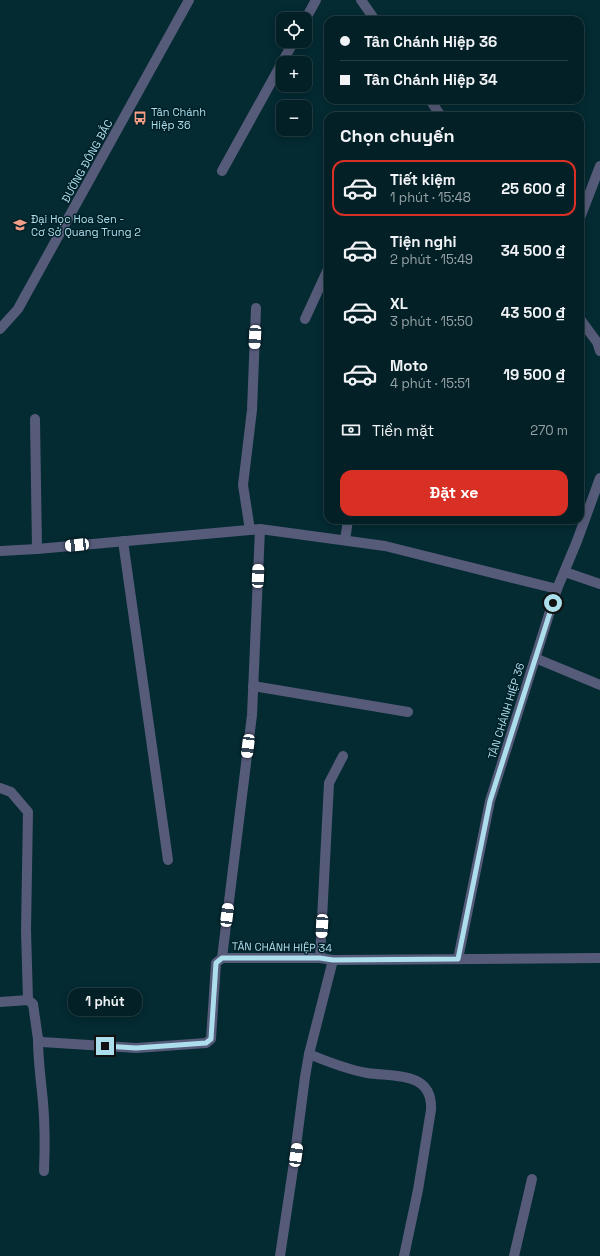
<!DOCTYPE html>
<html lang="vi">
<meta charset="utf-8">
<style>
:root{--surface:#032026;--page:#112d32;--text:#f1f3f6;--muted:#97a3a7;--line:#243e43;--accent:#d93025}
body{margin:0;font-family:"Space Grotesk",sans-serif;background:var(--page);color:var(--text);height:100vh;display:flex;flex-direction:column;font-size:15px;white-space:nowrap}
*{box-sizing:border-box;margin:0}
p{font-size:13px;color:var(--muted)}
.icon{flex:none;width:22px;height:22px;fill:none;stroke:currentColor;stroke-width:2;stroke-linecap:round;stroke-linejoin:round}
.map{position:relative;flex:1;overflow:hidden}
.drawer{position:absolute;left:324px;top:112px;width:260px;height:412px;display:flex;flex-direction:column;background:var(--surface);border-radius:12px;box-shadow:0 2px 10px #0003,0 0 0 1px var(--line)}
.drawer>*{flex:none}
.banner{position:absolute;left:324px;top:16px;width:260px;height:88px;border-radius:12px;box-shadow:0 2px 10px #0003,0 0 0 1px var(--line);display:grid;align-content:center;height:88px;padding:0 16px;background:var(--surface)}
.fabs{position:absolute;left:276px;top:12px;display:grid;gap:8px}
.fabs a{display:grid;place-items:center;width:36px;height:36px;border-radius:8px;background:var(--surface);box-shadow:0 2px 10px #0003,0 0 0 1px var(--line);font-size:20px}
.end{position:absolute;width:18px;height:18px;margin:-9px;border:5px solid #addeec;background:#111;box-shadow:0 0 0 2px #111}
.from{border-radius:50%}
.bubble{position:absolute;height:28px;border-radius:12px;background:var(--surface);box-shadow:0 2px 10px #0003,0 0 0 1px var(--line);font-size:13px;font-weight:700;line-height:28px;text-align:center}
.car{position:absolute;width:12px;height:24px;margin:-12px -6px;border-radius:5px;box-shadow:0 0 3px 1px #0007;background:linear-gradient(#fff 24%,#345 0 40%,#fff 0 76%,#345 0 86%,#fff 0)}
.banner b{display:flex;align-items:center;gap:14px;height:38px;font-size:15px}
.banner b+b{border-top:1px solid var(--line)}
.banner i{width:10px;height:10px;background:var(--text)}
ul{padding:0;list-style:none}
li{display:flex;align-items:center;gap:12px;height:56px;margin:0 8px 6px;padding:0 8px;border:2px solid transparent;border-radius:12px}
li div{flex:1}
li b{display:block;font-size:15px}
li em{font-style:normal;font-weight:700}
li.on{border-color:var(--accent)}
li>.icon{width:36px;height:36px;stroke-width:1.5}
h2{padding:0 16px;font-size:18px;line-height:48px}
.pay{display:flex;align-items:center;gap:10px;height:44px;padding:0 16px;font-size:15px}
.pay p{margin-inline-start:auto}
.button{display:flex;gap:8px;margin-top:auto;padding:8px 16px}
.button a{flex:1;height:46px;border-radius:12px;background:var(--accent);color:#fff;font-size:16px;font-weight:700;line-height:46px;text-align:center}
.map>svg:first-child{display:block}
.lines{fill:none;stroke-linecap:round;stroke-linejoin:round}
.service{stroke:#565b79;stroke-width:10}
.minor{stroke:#565b79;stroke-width:10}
.tertiary{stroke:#565b79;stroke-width:10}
.route{stroke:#addeec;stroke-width:5}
.labels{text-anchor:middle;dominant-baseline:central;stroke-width:3;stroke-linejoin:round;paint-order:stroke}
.poi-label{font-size:11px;fill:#addeec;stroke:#002028;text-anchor:start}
.street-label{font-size:11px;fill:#addeec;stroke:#002028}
</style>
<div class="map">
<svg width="600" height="1256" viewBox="0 0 600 1256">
<rect width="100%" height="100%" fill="#042a32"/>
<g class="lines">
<g class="service">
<polyline points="305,20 316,0"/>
<polyline points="222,171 294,41"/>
<polyline points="580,218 600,166"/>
<polyline points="305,319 328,269"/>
<polyline points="345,540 348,520"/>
<polyline points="123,541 168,860"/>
<polyline points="535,658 600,685"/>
<polyline points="253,686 408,712"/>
<polyline points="280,1256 293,1169 305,1077 309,1054 333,960"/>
<polyline points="514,1256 532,1179"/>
</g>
<g class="minor">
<polyline points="361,0 375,20"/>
<polyline points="430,100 441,116"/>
<polyline points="580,319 597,342 600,351"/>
<polyline points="35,419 37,549"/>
<polyline points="250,530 243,485 252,410 256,308"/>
<polyline points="0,551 37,549 260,529 385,546 557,589"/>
<polyline points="565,572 600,584"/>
<polyline points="0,788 11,792 28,812 26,930 28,1000"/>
<polyline points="222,958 252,715 260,529"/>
<polyline points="320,958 329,783 343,756"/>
<polyline points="458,959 490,801 557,589 577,541 600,478"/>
<polyline points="0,1002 28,1000 33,1004 38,1039 42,1042 136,1048 206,1043 211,1039 216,963 222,958 320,958 333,960 600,958"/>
<path d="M38,1039C38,1060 41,1081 43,1102C45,1125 45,1148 44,1171"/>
<path d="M309,1054C328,1062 346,1069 367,1073C394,1077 433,1071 431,1110L418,1190L404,1256"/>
</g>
<polyline class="tertiary" points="0,329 18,309 24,298 189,0"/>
</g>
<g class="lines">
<polyline class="route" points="105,1046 136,1048 206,1043 211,1039 216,963 222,958 320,958 333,960 458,959 490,801 553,603"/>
</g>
<defs>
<g id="bus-bare" transform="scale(1.08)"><path d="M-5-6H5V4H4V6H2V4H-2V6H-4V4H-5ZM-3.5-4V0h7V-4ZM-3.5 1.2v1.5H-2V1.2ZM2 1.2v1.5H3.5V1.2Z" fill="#f49e87" stroke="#002028" stroke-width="2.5" paint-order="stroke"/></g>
<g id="university-bare" transform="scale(1.08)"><path d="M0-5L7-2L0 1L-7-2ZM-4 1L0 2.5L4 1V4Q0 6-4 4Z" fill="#f49e87" stroke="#002028" stroke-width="2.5" paint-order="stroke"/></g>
</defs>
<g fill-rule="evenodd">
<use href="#bus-bare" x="140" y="118"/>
<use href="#university-bare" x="20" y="225"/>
</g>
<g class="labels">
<g class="poi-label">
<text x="151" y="112">Tân Chánh<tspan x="151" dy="13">Hiệp 36</tspan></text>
<text x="31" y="219">Đại Học Hoa Sen -<tspan x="31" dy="13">Cơ Sở Quang Trung 2</tspan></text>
</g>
<g class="street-label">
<text transform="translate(87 161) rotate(-61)">ĐƯỜNG ĐÔNG BẮC</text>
<text transform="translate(506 711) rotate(-73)">TÂN CHÁNH HIỆP 36</text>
<text transform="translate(282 947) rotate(1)">TÂN CHÁNH HIỆP 34</text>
</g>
</g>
</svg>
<div class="fabs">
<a><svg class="icon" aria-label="locate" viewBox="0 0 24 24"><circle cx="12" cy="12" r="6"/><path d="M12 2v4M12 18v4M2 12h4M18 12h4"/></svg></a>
<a>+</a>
<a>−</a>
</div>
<i class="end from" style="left:553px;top:603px"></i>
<i class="end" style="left:105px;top:1046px"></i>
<div class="bubble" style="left:68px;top:988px;width:74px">1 phút</div>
<i class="car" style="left:255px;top:337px;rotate:183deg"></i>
<i class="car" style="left:77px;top:545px;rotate:264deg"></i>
<i class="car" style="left:258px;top:576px;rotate:2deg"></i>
<i class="car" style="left:248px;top:746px;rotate:187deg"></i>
<i class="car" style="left:227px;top:915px;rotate:7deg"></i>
<i class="car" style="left:322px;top:926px;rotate:183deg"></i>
<i class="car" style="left:296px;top:1155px;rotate:8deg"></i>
<div class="banner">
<b><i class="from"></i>Tân Chánh Hiệp 36</b>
<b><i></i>Tân Chánh Hiệp 34</b>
</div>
<section class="drawer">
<h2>Chọn chuyến</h2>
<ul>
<li class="on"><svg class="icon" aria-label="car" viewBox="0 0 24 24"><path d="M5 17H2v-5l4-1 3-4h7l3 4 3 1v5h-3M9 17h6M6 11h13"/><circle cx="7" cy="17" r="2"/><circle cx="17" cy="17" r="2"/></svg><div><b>Tiết kiệm</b><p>1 phút · 15:48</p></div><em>25 600 ₫</em></li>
<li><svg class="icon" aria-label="car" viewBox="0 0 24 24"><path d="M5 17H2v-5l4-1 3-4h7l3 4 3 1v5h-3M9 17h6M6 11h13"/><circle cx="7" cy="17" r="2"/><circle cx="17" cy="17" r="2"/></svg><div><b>Tiện nghi</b><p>2 phút · 15:49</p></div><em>34 500 ₫</em></li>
<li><svg class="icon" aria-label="car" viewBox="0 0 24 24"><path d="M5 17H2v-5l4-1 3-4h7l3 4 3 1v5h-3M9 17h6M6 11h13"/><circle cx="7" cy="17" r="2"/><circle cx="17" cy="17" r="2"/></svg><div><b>XL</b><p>3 phút · 15:50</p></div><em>43 500 ₫</em></li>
<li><svg class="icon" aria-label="car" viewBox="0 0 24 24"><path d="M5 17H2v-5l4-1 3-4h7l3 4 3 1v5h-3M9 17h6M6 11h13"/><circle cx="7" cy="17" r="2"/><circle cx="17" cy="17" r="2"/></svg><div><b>Moto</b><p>4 phút · 15:51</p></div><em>19 500 ₫</em></li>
</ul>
<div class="pay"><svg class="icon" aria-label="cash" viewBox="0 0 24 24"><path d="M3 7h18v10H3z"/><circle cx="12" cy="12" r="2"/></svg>Tiền mặt<p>270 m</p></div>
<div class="button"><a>Đặt xe</a></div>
</section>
</div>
